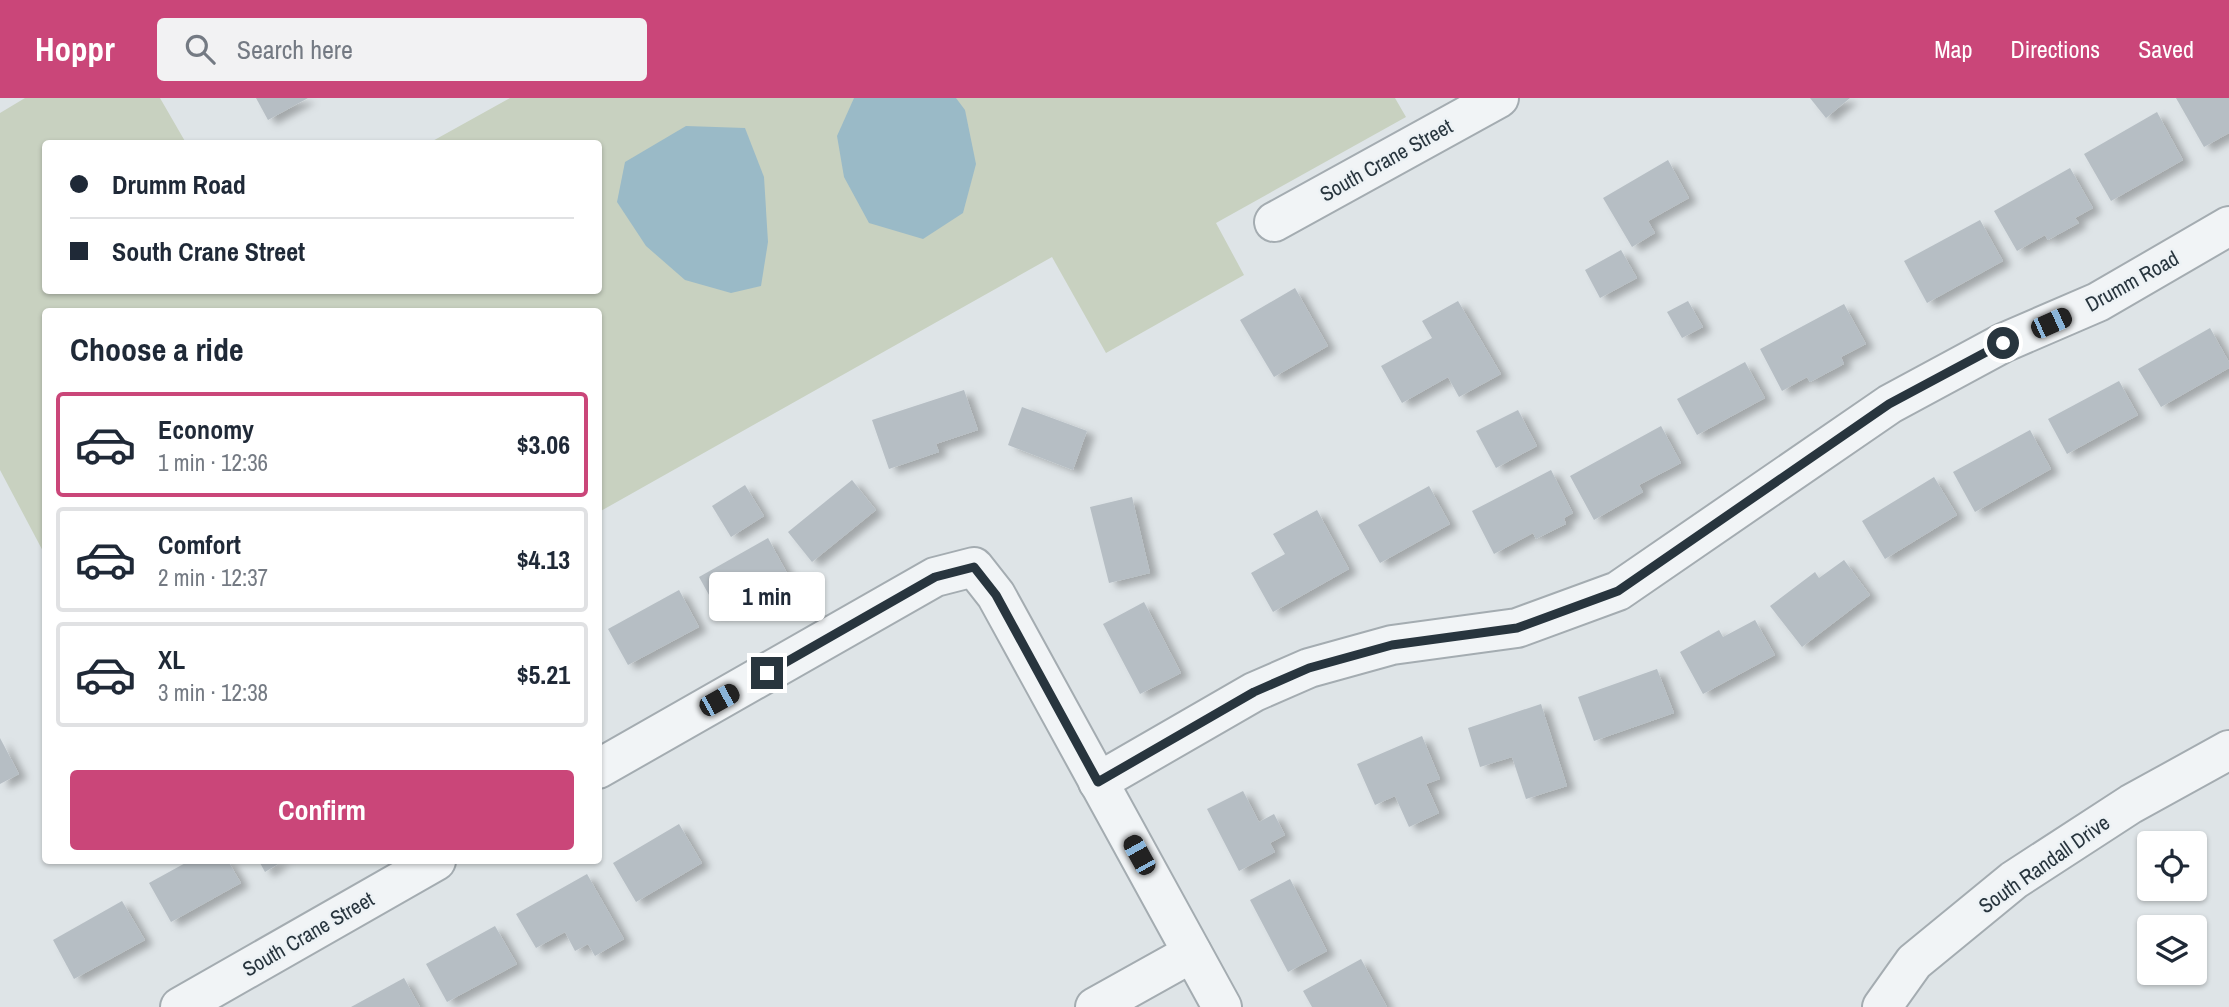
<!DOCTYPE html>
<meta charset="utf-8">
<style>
:root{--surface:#fff;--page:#f2f2f3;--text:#1f2937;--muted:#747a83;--line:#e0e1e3;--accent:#ca4679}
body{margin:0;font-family:"Archivo Narrow",sans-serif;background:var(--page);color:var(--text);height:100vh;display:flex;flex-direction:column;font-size:26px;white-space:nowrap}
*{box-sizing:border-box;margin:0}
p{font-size:23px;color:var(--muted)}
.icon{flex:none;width:38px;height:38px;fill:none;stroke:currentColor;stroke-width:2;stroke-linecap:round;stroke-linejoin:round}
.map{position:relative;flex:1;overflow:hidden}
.details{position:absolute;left:42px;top:210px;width:560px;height:556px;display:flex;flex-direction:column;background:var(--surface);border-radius:7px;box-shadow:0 2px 5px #0004}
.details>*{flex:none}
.hud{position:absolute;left:42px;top:42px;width:560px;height:154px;border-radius:7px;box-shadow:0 2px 5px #0004;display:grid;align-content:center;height:154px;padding:0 28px;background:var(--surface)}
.fabs{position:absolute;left:2137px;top:733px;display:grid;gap:14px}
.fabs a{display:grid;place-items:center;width:70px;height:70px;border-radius:7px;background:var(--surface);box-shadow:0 2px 5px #0004;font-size:35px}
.end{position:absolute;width:32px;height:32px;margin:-16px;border:9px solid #28353e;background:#fff;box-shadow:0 0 0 4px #fff}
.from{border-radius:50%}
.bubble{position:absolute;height:49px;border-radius:7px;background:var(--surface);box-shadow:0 2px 5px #0004;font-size:23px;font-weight:700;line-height:49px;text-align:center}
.car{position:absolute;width:21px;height:42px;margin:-21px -10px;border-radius:9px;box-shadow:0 0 5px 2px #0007;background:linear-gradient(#222 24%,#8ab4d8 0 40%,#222 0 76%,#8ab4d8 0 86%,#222 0)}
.hud b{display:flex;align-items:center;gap:24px;height:66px;font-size:26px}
.hud b+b{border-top:2px solid var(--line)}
.hud i{width:18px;height:18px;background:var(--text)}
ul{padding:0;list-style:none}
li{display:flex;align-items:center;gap:21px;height:105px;margin:0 14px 10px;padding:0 14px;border:4px solid var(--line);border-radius:7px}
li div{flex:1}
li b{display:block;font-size:26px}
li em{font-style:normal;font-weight:700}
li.active{border-color:var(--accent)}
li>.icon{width:63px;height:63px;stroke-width:1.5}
h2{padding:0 28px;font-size:32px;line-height:84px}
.primary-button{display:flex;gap:14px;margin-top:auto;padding:14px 28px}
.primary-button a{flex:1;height:80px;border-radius:7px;background:var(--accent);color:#fff;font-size:28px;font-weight:700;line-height:80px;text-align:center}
header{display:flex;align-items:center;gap:42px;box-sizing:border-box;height:98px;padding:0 35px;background:var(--accent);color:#fff}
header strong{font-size:33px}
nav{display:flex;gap:38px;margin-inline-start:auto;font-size:24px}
.search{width:490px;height:63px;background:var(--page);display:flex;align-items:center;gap:18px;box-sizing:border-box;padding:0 24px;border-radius:7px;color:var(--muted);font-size:26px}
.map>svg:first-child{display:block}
.green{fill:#c8d1c0}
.water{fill:#9abac7}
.building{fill:#b6bec4;filter:url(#shadow)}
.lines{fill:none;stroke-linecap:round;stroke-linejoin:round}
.minor-casing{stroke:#a4acb1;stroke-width:42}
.minor{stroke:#f1f4f6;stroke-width:38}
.route{stroke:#28353e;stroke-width:9}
.labels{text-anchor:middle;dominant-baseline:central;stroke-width:5;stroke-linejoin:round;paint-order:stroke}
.street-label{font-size:21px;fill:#28353e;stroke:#edf2f5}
</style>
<header>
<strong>Hoppr</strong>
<div class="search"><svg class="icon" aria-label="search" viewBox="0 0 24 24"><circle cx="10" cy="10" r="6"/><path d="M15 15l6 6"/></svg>Search here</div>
<nav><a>Map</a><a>Directions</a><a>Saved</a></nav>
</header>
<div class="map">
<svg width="2229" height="909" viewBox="0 0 2229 909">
<defs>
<filter id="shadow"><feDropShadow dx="8" dy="4.5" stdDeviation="3.5" flood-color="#0004"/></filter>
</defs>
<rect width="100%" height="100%" fill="#dee4e7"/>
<polygon class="green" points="25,0 160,0 186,45 46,46 46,192 598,192 598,46 429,45 510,0 1395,0 1406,19 1216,125 1244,177 1106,255 1052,159 599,414 598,214 46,214 45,457 0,372 0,15"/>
<g class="water">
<polygon points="854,0 956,0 965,12 976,66 963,115 923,141 869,125 844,79 837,38"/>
<polygon points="686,28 745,30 764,79 768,144 761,188 731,195 685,182 646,148 617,104 625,64"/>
</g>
<g class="building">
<polygon points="256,0 308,0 268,22"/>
<polygon points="1810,0 1850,0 1826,20"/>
<polygon points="2176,0 2229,0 2229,35 2204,49"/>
<polygon points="2157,14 2183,62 2111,103 2084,56"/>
<polygon points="1668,62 1689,100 1648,123 1655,135 1632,149 1603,100"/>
<polygon points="2070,70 2093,110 2075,120 2079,125 2048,142 2045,137 2017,153 1994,113"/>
<polygon points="1980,122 2003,163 1927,205 1904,163"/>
<polygon points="1621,152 1637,180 1600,200 1585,172"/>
<polygon points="1295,190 1328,248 1274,279 1240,222"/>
<polygon points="1458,203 1501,276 1459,299 1448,279 1402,305 1381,268 1432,240 1422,223"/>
<polygon points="1688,203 1703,229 1682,240 1667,214"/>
<polygon points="1844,206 1866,246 1841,259 1844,266 1810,284 1807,279 1782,293 1760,251"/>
<polygon points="2210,230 2229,264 2229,270 2161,309 2138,271"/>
<polygon points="1745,264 1765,300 1697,337 1677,301"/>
<polygon points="2119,283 2138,317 2067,356 2048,321"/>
<polygon points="964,292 978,332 936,346 939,354 889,371 872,322"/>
<polygon points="1022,309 1087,333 1073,372 1008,347"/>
<polygon points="1518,312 1537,348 1496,370 1476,333"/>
<polygon points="1661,328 1681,365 1639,387 1643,394 1594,422 1570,378"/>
<polygon points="2030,332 2051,371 1975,414 1953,374"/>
<polygon points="1551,372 1573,415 1564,420 1566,426 1536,441 1533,435 1494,456 1472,413"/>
<polygon points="1934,379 1957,417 1885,461 1862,423"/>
<polygon points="852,382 876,412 812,464 788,434"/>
<polygon points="745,387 764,418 731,439 712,408"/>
<polygon points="1429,388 1450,426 1380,465 1358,427"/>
<polygon points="1132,399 1150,475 1109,485 1090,409"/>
<polygon points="1317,412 1349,471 1273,514 1251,475 1285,456 1273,436"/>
<polygon points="768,440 787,475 718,513 699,479"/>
<polygon points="1844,462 1870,497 1802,549 1770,508 1815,474 1819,480"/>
<polygon points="679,492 699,529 628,567 608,531"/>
<polygon points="1144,504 1181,575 1140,596 1103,526"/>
<polygon points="1755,522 1775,557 1703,596 1680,554 1719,532 1723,539"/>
<polygon points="1657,571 1674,615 1594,643 1578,599"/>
<polygon points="1541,606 1567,688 1526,701 1512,659 1480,669 1468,630"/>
<polygon points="1422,638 1440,681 1426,686 1439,715 1409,729 1395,698 1375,707 1357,666"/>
<polygon points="0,640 19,676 0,686"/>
<polygon points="1243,693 1259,724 1274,716 1285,737 1270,745 1275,754 1239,773 1207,711"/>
<polygon points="679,726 702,765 636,804 613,765"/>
<polygon points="189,763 228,763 241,785 171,824 149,785"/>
<polygon points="259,763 283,763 265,774"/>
<polygon points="587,776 624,841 595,858 588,846 575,853 565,834 536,850 516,816"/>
<polygon points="1290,781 1327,853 1288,874 1250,802"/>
<polygon points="122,803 145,842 74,881 53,842"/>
<polygon points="495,828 517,866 447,904 426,866"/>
<polygon points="1361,861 1387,909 1312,909 1303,893"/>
<polygon points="404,880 420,909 351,909"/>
</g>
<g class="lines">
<g class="minor-casing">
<g id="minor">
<polyline points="1274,124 1499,0"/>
<polyline points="598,671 935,479 974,469 996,497 1222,909"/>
<polyline points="1098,684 1254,594 1309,570 1392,547 1517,530 1618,493 1890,306 2003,245 2098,204 2229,128"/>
<polyline points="180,909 436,763"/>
<polyline points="1095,909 1192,855"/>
<polyline points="1882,909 1914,864 2014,782 2131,706 2229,652"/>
</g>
</g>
<use href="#minor" class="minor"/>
</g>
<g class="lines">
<polyline class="route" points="767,575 935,479 974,469 996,497 1098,684 1254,594 1309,570 1392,547 1517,530 1618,493 1889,306 2003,245"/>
</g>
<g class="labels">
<g class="street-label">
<text transform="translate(1386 62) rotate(-29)">South Crane Street</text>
<text transform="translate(2132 183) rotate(-29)">Drumm Road</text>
<text transform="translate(2044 766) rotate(-35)">South Randall Drive</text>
<text transform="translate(308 836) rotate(-30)">South Crane Street</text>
</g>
</g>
</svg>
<div class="fabs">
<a><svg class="icon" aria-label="locate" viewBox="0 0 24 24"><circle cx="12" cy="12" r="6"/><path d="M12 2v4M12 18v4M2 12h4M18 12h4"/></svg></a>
<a><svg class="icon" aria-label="layers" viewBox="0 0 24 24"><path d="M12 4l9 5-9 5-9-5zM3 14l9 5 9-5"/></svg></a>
</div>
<i class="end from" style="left:2003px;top:245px"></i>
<i class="end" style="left:767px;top:575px"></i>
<div class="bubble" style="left:709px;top:474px;width:116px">1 min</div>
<i class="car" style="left:2051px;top:225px;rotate:66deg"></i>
<i class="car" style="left:719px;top:602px;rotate:61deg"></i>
<i class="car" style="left:1139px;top:757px;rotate:331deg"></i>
<div class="hud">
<b><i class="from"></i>Drumm Road</b>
<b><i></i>South Crane Street</b>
</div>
<section class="details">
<h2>Choose a ride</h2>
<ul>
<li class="active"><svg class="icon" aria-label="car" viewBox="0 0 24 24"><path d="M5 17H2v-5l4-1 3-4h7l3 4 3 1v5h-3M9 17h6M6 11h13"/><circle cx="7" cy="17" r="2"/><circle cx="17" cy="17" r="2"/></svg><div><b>Economy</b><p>1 min · 12:36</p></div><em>$3.06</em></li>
<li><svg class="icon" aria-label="car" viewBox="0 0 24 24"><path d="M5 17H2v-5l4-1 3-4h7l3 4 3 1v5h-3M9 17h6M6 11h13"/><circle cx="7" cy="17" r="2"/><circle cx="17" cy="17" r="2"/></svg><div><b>Comfort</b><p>2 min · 12:37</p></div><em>$4.13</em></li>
<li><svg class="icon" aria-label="car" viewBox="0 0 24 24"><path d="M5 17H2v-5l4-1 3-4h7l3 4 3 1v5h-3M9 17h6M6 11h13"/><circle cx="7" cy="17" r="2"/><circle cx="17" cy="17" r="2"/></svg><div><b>XL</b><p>3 min · 12:38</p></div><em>$5.21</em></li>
</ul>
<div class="primary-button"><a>Confirm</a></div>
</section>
</div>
